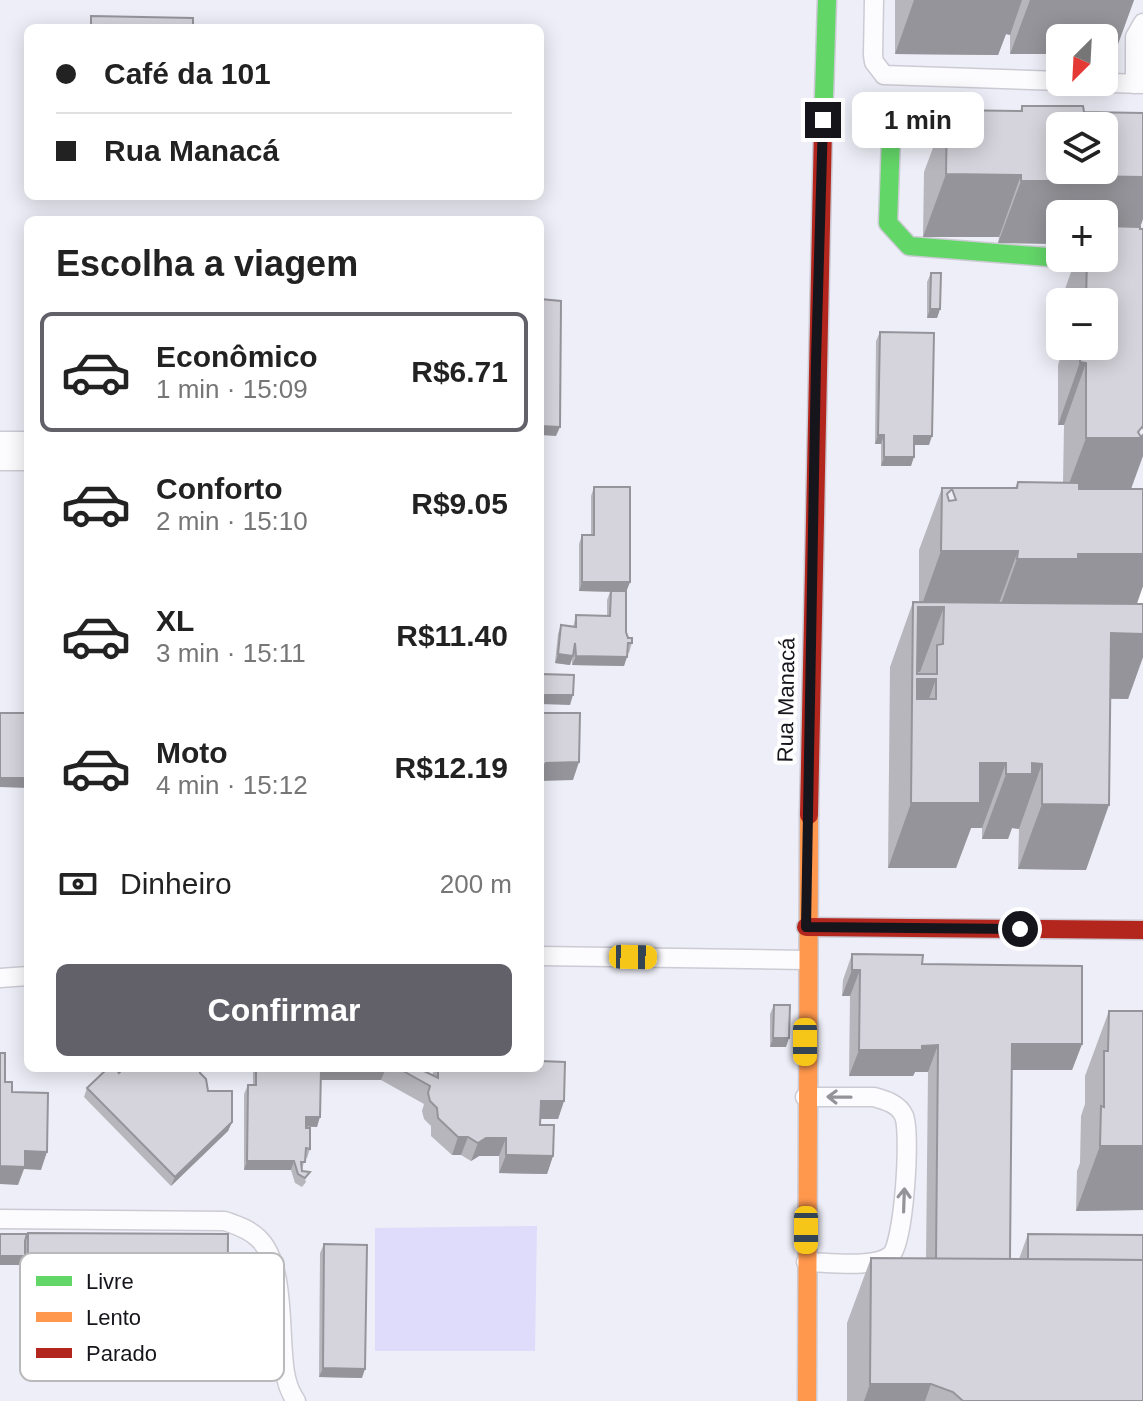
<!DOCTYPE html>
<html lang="pt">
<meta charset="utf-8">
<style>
:root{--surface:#fff;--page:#f6f6f6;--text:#222;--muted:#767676;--line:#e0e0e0;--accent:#626169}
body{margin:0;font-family:Helvetica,sans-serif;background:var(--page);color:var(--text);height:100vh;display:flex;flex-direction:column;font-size:30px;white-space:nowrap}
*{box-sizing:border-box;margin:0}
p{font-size:26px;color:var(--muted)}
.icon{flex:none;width:44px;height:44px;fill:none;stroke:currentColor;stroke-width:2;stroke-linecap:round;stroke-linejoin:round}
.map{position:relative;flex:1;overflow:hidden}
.details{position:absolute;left:24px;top:216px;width:520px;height:856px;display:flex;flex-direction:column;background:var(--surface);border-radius:12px;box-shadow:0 4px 20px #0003}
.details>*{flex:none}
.guide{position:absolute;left:24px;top:24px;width:520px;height:176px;border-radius:12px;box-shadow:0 4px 20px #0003;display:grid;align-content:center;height:176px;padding:0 32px;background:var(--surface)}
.needle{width:52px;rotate:204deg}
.buttons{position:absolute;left:1046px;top:24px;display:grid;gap:16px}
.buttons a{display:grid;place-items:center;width:72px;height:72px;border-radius:12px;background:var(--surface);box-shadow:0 4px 20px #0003;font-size:40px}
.end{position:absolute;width:36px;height:36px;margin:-18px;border:10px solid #16151c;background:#fff;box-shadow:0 0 0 4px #fff}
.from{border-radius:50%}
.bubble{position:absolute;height:56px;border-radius:12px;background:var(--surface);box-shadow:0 4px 20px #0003;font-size:26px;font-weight:700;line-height:56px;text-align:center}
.car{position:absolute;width:24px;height:48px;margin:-24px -12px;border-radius:10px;box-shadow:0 0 6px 2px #0007;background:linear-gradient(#f5c518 24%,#345 0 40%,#f5c518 0 76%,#345 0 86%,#f5c518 0)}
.guide b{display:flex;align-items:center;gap:28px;height:76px;font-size:30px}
.guide b+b{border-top:2px solid var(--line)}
.guide i{width:20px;height:20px;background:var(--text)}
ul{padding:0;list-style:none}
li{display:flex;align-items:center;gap:24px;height:120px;margin:0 16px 12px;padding:0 16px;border:4px solid transparent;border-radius:12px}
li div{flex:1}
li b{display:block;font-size:30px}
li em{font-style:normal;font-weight:700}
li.on{border-color:var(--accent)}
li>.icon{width:72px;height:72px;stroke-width:1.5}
h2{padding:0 32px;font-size:36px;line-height:96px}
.pay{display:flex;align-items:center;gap:20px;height:88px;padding:0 32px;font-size:30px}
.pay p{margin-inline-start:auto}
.action{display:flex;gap:16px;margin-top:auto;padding:16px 32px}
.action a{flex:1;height:92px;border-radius:12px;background:var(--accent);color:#fff;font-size:32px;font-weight:700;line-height:92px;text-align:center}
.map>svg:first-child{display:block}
.green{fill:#dfdcfb}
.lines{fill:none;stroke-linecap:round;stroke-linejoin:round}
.lane-casing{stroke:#cccbd4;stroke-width:21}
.street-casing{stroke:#cccbd4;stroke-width:41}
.fast-casing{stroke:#cccbd4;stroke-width:21}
.slow-casing{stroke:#cccbd4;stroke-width:21}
.jam-casing{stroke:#cccbd4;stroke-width:21}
.lane{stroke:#fcfcfe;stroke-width:18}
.street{stroke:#fcfcfe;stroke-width:38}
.fast{stroke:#63d668;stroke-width:18}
.slow{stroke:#ff974d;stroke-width:18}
.jam{stroke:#b3261e;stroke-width:18}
.wall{fill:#b7b6bd;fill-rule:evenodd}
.shaded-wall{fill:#95949a}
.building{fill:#d5d4dc;stroke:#95949a;stroke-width:2;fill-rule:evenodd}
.oneway{stroke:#949498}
.route{stroke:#16151c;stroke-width:10}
.labels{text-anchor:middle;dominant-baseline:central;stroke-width:8;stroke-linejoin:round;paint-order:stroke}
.street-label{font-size:22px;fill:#16151c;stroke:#fff}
.key{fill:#fff;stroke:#b9b9bb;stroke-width:2}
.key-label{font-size:22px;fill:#16151c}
</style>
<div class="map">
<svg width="1143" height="1401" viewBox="0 0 1143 1401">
<rect width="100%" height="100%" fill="#eeeef8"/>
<polygon class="green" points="537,1226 535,1351 375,1351 375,1228"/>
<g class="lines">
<g class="lane-casing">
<g id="lane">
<polyline points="874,0 873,55 874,62 884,75 1060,81"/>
<polyline points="1080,82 1143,84"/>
<polyline points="1135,84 1135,37 1143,23"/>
<polyline points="540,956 806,960"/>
<polyline points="0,978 28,976"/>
<path d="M805,1097H874C885,1100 899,1104 904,1116C911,1133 904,1243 891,1255C876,1269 826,1262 806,1262"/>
<path d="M0,1219L225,1221C236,1225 249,1229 258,1238C283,1261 280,1321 283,1353C284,1370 286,1387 296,1401"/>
</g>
</g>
<g class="street-casing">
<g id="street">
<polyline points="0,451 28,451"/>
<polyline points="1142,614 1143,586"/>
</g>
</g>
<g class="fast-casing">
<g id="fast">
<polyline points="823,127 827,0"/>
<polyline points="1060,133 904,126 891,137 888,223 909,246 1060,258"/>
</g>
</g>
<g class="slow-casing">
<polyline id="slow" points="807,1401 809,815"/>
</g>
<g class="jam-casing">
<g id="jam">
<polyline points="809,815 823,127"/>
<polyline points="806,927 1143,930"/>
</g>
</g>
<use href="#lane" class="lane"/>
<use href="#street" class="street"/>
<use href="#fast" class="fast"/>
<use href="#slow" class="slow"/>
<use href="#jam" class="jam"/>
</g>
<g class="wall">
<polygon points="895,0 1134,0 1114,55 1104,55 1104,38 1010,54 1010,35 1006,34 998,55 895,54"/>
<path d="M1022,106L1084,112L1143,113V219L1140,227L1142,427L1138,432L1131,489L1143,554V586L1137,604H1143V657L1128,699H1110L1086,870L1018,869L1019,829L1012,828L1008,839H982V828H971L956,868H888L890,667L913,602H919V550L942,488H1015L1018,482L1063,483L1064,425H1058V365L1064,346H1104V302H1064L1065,289L1076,258H1104V214H1060V244L998,243L999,237H923L924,172L947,110L1020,111ZM952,489L956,500L949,501L947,494Z"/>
<polygon points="931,273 940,309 937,318 927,318 927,282"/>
<polygon points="880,332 929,445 914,445 911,466 881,466 881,444 875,444 876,341"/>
<polygon points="594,487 630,582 626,592 626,632 632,643 629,653 627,653 624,666 572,665 572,658 570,665 555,663 558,634 561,625 573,627 576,615 607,616 607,600 610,592 579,591 579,544 582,535 591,535 591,496"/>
<polygon points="852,954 922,964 1082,1044 1072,1070 1012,1070 1010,1259 1019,1259 1028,1234 1143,1401 847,1401 847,1323 871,1258 926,1259 928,1072 915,1072 913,1076 849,1076 850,996 842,996 843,980"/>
<polygon points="774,1005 786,1047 770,1047 770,1014"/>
<polygon points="1109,1011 1143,1210 1076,1211 1077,1171 1080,1163 1081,1116 1085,1104 1085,1076"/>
<polygon points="122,1068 199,1068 208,1091 232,1122 228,1131 171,1186 84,1097 87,1088 119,1073 123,1069"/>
<polygon points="253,1068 418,1068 432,1075 435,1068 540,1068 564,1101 558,1119 540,1119 540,1125 553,1156 547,1174 499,1173 499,1156 479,1156 471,1161 461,1155 452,1155 431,1136 431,1126 424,1119 422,1111 424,1104 381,1080 321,1080 317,1127 306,1127 310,1149 307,1158 305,1158 302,1170 306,1182 302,1187 295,1183 291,1170 244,1170 244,1094 248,1085 253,1085"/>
<polygon points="0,1234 27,1234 227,1358 221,1376 21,1374 21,1265 0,1265"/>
<polygon points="324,1244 362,1378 319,1377 320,1253"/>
</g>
<g class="shaded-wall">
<polygon points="914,0 1022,0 1010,35 1006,34 998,55 895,54"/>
<polygon points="1030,0 1134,0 1114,55 1104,55 1104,38 1060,38 1060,54 1010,54"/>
<polygon points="946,174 1021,175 999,237 923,237"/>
<polygon points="1082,176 1143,177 1143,219 1135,240 1104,239 1104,214 1060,214 1060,244 998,243 1021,181"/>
<polygon points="930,309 940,309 937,318 927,318"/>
<polygon points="1080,362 1086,363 1064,425 1058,425"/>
<polygon points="540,426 560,427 556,436 540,435"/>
<polygon points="878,435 884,435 881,444 875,444"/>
<polygon points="914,436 932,436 929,445 911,445"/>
<polygon points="1086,438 1143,438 1143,456 1127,500 1063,500"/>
<polygon points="884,457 914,457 911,466 881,466"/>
<polygon points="941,551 1018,551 995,614 944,607 920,672 913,672 918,607 921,607"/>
<polygon points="1078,554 1143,554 1143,586 1132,616 995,621 1017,559"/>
<polygon points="582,582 630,582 626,592 579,591"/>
<polygon points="1111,633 1143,634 1143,657 1128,699 1087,698"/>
<polygon points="558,654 573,656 570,665 555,663"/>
<polygon points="576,656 627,657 624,666 572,665"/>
<polygon points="917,679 936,679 913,744"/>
<polygon points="540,695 573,695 570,705 540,704"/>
<polygon points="579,762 573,780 540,781 540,770 546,763"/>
<polygon points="980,763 1006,763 982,828 971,828 956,868 888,868 911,803"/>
<polygon points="1032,763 1042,764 1019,829 1012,828 1008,839 982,839 1006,774"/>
<polygon points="0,778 28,778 28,788 0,787"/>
<polygon points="1042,804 1109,805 1086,870 1018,869"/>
<polygon points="852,970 860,970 850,996 842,996"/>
<polygon points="773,1038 789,1038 786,1047 770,1047"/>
<polygon points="1012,1044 1082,1044 1072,1070 1003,1070"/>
<polygon points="938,1045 928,1072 915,1072 913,1076 849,1076 859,1050"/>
<polygon points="322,1068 386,1068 381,1080 317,1080"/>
<polygon points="541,1101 564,1101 558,1119 534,1119"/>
<polygon points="306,1117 320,1117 317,1127 303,1126"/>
<polygon points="232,1122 228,1131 171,1186 175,1177"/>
<polygon points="458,1137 468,1137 461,1155 452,1155"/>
<polygon points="486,1138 506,1138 499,1156 479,1156 471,1161 478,1143"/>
<polygon points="1100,1146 1143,1146 1143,1210 1076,1211"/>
<polygon points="25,1151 47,1152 41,1170 24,1169 18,1185 0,1184 0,1166"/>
<polygon points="506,1155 553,1156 547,1174 499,1173"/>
<polygon points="247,1161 294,1161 291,1170 244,1170"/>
<polygon points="0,1256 25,1256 21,1265 0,1265"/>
<polygon points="27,1356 227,1358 221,1376 21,1374"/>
<polygon points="323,1368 365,1369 362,1378 319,1377"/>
<polygon points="870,1384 931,1384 925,1401 864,1401"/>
</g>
<g class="building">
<polygon points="91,16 193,18 193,28 91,28"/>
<path d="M1022,106H1083L1084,112L1143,113V177L1082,176V181H1021V175L946,174L947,110L1022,111ZM1060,126H1104V170H1060Z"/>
<polygon points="1104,226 1140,227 1140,229 1143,229 1143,428 1142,427 1138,432 1141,437 1143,435 1143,438 1086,438 1086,363 1080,362 1081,346 1104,346 1104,302 1086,302 1087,258 1104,258"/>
<polygon points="931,273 941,273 940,309 930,309"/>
<polygon points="540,299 561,301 560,427 540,426"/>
<polygon points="880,332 934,333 932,436 914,436 914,457 884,457 884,435 878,435"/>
<path d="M1018,482L1079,483V489H1143V554H1078V559H1017L1018,551H941L942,488H1017ZM952,489L956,500L949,501L947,494Z"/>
<polygon points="594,487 630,487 630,582 582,582 582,535 594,535"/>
<polygon points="611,591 626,591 626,632 628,638 632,638 632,643 628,643 627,657 576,656 575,643 573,656 558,654 561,625 576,627 576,615 610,616"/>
<path d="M913,602L1143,604V634L1111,633L1109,805L1042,804V764L1032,763V774H1006V763H980V803H911ZM918,607H944L943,644L937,645V674H917ZM917,679H936V699H917Z"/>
<polygon points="540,674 574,675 573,695 540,695"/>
<rect x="0" y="713" width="28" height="65"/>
<polygon points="540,713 580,713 579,762 546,763 540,770"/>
<polygon points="852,954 923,955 922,964 1082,966 1082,1044 1012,1044 1010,1259 936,1259 938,1045 922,1046 922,1050 859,1050 860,970 852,970"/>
<polygon points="774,1005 790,1005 789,1038 773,1038"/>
<polygon points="1109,1011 1143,1011 1143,1146 1100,1146 1101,1106 1104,1107 1104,1051 1108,1051"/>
<polygon points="0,1053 5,1053 5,1082 12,1082 12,1092 48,1093 47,1152 25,1151 25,1167 0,1166"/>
<polygon points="540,1061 565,1062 564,1101 541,1101 540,1125 554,1125 553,1156 506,1155 506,1138 486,1138 478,1143 468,1137 458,1137 438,1118 437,1108 430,1101 428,1093 430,1086 398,1068 418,1068 438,1078 438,1068 540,1068"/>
<polygon points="108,1068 115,1068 119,1073 124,1068 199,1068 200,1073 206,1079 208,1091 232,1091 232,1122 175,1177 87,1088"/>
<polygon points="256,1068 321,1068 320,1117 306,1117 306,1128 310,1128 310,1149 306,1148 305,1162 301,1162 302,1171 310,1172 305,1178 298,1174 294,1161 247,1161 248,1085 256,1085"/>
<polygon points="28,1233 228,1234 227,1358 27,1356"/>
<polygon points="0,1234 27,1234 25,1241 25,1256 0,1256"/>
<polygon points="1028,1234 1143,1235 1143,1260 1028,1259"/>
<polygon points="324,1244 367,1245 365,1369 323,1368"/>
<polygon points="871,1258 1143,1260 1143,1401 963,1401 953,1392 931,1384 870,1384"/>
</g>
<defs><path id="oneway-shaft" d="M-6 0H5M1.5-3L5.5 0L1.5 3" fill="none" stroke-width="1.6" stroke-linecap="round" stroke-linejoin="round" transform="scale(2)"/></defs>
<g class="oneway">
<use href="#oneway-shaft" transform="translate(839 1097) rotate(-179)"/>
<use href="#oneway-shaft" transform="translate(904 1200) rotate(-88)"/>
</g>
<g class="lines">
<polyline class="route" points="823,120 816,361 806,927 1020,929"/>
</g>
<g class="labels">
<g class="street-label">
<text transform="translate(786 700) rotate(-89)">Rua Manacá</text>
</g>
</g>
<rect x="20" y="1253" width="264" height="128" rx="12" class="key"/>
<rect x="36" y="1276" width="36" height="10" fill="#63d668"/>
<rect x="36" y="1312" width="36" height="10" fill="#ff974d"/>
<rect x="36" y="1348" width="36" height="10" fill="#b3261e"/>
<g class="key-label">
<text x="86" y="1289">Livre</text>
<text x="86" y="1325">Lento</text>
<text x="86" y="1361">Parado</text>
</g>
</svg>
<div class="buttons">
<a><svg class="needle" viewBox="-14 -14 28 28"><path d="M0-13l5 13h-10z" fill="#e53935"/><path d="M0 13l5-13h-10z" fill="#767676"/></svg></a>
<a><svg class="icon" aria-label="layers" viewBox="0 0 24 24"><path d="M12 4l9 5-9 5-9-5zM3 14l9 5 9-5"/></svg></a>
<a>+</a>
<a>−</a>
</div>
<i class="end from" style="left:1020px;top:929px"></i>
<i class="end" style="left:823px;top:120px"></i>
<div class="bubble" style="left:852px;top:92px;width:132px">1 min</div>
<i class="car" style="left:633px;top:957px;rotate:91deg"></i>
<i class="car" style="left:805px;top:1042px;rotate:180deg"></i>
<i class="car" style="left:806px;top:1230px;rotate:180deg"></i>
<div class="guide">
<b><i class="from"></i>Café da 101</b>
<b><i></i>Rua Manacá</b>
</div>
<section class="details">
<h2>Escolha a viagem</h2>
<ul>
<li class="on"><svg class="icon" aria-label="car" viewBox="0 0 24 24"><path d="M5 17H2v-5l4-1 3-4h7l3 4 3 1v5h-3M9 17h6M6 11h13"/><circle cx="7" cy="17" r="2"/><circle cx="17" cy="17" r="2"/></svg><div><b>Econômico</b><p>1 min · 15:09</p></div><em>R$6.71</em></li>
<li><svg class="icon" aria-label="car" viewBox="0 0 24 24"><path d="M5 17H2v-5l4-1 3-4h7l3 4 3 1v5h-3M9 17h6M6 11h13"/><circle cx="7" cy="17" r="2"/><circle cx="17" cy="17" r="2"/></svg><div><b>Conforto</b><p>2 min · 15:10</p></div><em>R$9.05</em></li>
<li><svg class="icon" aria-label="car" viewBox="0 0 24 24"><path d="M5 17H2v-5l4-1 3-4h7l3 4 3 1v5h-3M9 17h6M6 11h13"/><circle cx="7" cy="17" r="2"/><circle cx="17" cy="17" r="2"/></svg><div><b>XL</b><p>3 min · 15:11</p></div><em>R$11.40</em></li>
<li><svg class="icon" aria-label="car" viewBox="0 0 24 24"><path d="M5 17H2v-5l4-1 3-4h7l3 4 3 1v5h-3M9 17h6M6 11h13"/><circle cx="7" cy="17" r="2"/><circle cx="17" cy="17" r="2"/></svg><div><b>Moto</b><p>4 min · 15:12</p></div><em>R$12.19</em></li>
</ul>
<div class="pay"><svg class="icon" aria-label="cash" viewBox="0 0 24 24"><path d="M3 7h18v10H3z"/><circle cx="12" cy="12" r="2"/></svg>Dinheiro<p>200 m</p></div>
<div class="action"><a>Confirmar</a></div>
</section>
</div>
